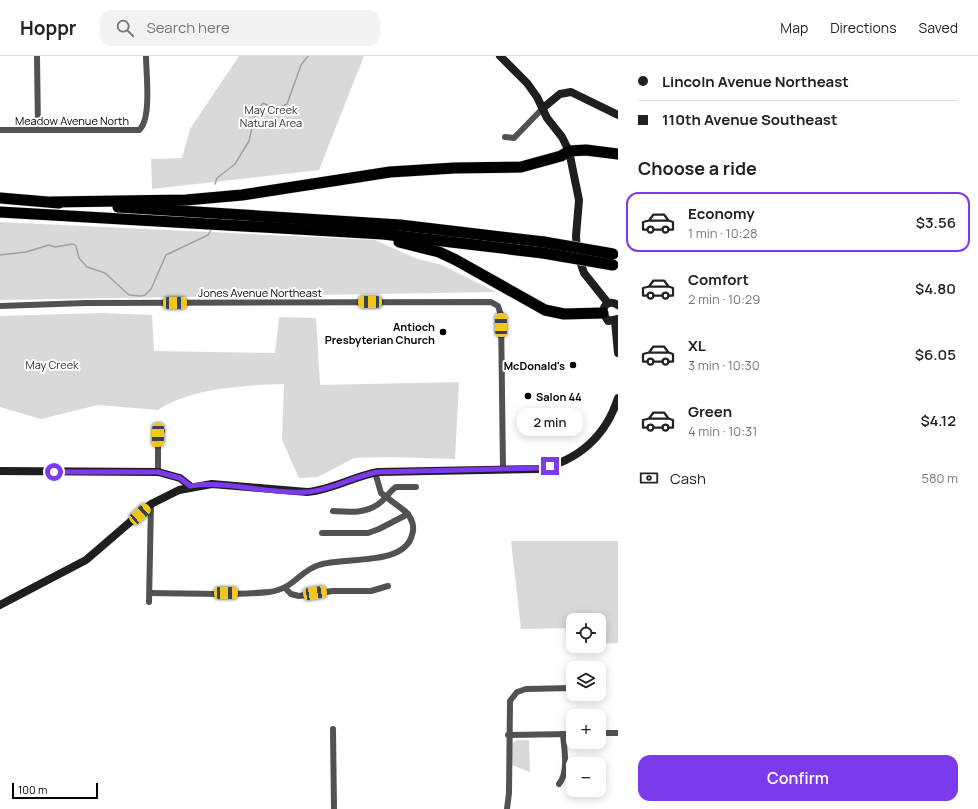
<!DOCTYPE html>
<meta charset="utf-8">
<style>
:root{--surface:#fff;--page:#f2f2f2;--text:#222;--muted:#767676;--line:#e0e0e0;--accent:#7c3aed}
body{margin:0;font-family:Manrope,sans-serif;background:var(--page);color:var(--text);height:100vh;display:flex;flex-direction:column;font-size:15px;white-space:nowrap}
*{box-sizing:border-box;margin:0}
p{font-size:13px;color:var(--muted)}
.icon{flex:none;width:22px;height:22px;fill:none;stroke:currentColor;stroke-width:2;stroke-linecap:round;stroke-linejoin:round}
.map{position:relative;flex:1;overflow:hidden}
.panel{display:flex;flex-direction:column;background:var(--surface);width:360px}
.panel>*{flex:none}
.guide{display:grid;align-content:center;height:88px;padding:0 20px;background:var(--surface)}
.controls{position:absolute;left:566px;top:557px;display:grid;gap:8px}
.controls a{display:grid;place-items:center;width:40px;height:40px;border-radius:8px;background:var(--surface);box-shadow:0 2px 10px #0003;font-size:20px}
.scale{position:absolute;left:12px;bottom:10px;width:86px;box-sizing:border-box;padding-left:4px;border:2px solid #000;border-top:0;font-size:11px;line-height:14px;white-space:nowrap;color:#000;-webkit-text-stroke:3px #fff;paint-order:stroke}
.end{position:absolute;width:18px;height:18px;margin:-9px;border:5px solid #7c3aed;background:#fff;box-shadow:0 0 0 2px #fff}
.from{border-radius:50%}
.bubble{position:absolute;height:28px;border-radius:12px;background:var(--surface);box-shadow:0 2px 10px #0003;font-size:13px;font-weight:600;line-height:28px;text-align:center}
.car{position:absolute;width:12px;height:24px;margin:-12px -6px;border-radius:5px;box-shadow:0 0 3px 1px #0007;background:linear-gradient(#f5c518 24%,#345 0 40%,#f5c518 0 76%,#345 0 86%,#f5c518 0)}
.guide b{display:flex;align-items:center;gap:14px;height:38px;font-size:15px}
.guide b+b{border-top:1px solid var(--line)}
.guide i{width:10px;height:10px;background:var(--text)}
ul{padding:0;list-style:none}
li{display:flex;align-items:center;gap:12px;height:60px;margin:0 8px 6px;padding:0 12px;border:2px solid transparent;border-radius:12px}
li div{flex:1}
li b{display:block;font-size:15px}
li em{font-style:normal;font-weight:600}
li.selected{border-color:var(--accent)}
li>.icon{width:36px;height:36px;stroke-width:1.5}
h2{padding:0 20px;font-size:18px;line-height:48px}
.pay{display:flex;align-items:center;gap:10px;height:44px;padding:0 20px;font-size:15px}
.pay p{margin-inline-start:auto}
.action{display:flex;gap:8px;margin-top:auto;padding:8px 20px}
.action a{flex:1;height:46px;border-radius:12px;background:var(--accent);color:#fff;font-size:16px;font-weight:600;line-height:46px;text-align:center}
header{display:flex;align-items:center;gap:24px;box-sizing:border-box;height:56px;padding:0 20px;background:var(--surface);border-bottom:1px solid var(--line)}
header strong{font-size:19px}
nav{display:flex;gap:22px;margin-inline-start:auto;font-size:14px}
.search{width:280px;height:36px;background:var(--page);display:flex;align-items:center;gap:10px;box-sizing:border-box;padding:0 14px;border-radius:12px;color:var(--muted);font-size:15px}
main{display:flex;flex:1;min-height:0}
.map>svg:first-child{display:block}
.green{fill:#d9d9d9}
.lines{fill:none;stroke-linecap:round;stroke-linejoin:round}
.stream{stroke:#a0a0a0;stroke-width:1.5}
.highway-casing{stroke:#dbdbdb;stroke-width:12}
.street{stroke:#525252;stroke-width:6}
.secondary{stroke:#1f1f1f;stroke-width:8}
.highway{stroke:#000;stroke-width:11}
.highway-bridge-casing{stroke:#dbdbdb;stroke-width:12;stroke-linecap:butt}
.highway-bridge{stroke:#000;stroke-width:11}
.route{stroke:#7c3aed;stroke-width:5}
.poi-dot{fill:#000;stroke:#fff;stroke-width:1.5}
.labels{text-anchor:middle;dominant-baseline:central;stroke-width:4;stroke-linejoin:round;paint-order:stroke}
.park-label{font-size:11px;fill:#303030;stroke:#fff}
.street-label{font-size:11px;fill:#000;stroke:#fff}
.poi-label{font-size:11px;font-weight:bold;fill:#000;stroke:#fff;text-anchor:end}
</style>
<header>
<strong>Hoppr</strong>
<div class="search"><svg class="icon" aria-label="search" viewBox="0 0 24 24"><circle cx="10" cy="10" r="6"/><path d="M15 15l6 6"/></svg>Search here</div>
<nav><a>Map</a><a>Directions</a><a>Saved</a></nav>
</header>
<main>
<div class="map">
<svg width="618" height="753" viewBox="0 0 618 753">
<rect width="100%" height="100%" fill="#fff"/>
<g class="green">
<polygon points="239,0 364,0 319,114 152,133 151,103 182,102 190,73"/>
<polygon points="0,166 375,184 415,202 442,209 496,236 0,244"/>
<path d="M100,257L152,259L154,295L275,297L279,261L316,262L320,329L459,326L455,403L390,401L354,402L318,421L299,422L282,384L284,328C246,329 190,332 158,354L98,349L41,363L0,351V260Z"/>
<polygon points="511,485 618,485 618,587 599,588 599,564 573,564 573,572 521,573"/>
<polygon points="517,684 529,684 530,716 512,709 512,688"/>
</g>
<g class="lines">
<g class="stream">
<polyline points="215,128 217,122 235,108 249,85 255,58 263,47 276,53 287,48 301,9 308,0"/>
<polyline points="0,199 26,196 49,189 55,191 73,188 76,190 79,202 87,211 105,217 129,239 141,240 145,239 151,233 166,199 208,179 212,172"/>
</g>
<g class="highway-casing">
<g id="highway">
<polyline points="0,142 59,147"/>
<polyline points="52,146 186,144 242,139 390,116 454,112 521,111 561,100 569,95 586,94 618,98"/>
<polyline points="118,151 400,169 544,186"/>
<polyline points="0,156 383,178 543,197"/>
<polyline points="399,186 439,196 456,204 545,254 564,258 603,257"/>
</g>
</g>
<g class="street">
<polyline points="37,0 38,74"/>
<path d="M0,74H139C152,64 146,16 146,0"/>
<polyline points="505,81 514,82 543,52"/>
<polyline points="0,250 86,247 491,246 498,250 501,259 503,414"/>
<polyline points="158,416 158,379 162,375"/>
<path d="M333,455C350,456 367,458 381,446C387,441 390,435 396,431H416"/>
<polyline points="322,477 368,477 379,473 408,458"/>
<polyline points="285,532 291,538 299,540 333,535 371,535 388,530"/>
<path d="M150,537C189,537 230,540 269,536C294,533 299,515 319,509C343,500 404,511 412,479C415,471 412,462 406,456L381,437L375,416"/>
<polyline points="149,546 151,448"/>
<polyline points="599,629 602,627"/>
<polyline points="333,673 334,753"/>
<polyline points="599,677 618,677"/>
<polyline points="508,679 573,678"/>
<path d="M559,728C569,716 564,693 563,678"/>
<polyline points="507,753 509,737 510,645 517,636 526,633 573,632"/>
</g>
<g class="secondary">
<polyline points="500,0 527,27 537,41 547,62 562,81 569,95 579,144 576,180 577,196 584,217 608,247"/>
<polyline points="543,52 560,38 571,36 618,59"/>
<path d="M618,249C610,244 603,248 603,257L608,265L618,263"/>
<polyline points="615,265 618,297"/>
<polyline points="0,415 158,416 180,422 190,430"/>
<path d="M0,549L86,504L151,448L179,434L212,428L307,436C332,434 354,420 378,416L539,413C578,405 606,380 618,342"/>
</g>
<use href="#highway" class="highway"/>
<g class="highway-bridge-casing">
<g id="highway-bridge">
<polyline points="544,186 613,198"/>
<polyline points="543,197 613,209"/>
</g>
</g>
<use href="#highway-bridge" class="highway-bridge"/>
</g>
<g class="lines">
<path class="route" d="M54,416H158L180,422L190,430C230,424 268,439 307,436C332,434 354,420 378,416L539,412L550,410"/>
</g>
<g class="poi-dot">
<circle cx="443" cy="276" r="4"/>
<circle cx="573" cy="309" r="4"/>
<circle cx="528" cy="340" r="4"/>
</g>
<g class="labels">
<g class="park-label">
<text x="271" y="53">May Creek<tspan x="271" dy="13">Natural Area</tspan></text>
<text x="52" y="308">May Creek</text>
</g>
<g class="street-label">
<text x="72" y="64">Meadow Avenue North</text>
<text x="260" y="236">Jones Avenue Northeast</text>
</g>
<g class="poi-label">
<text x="435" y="270">Antioch<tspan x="435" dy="13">Presbyterian Church</tspan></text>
<text x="565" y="309">McDonald's</text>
<text x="536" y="340" text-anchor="start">Salon 44</text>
</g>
</g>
</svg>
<div class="controls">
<a><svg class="icon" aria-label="locate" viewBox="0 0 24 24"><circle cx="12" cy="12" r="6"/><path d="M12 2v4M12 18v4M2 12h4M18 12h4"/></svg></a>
<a><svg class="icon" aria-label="layers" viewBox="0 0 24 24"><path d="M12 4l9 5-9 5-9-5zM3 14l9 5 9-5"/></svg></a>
<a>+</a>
<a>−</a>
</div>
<div class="scale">100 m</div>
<i class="end from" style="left:54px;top:416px"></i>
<i class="end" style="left:550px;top:410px"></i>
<div class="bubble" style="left:517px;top:352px;width:66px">2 min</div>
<i class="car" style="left:370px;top:246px;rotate:270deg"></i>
<i class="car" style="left:175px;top:247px;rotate:90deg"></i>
<i class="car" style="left:501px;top:269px;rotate:359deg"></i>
<i class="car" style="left:158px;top:379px;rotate:181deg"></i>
<i class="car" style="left:140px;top:458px;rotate:48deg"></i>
<i class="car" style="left:226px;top:537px;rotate:90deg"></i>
<i class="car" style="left:315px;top:537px;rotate:81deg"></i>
</div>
<section class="panel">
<div class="guide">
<b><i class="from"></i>Lincoln Avenue Northeast</b>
<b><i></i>110th Avenue Southeast</b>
</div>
<h2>Choose a ride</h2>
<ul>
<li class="selected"><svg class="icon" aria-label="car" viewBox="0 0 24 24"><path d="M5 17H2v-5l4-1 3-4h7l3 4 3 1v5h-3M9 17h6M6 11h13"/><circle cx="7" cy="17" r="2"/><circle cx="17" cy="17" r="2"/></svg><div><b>Economy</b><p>1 min · 10:28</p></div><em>$3.56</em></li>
<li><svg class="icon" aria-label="car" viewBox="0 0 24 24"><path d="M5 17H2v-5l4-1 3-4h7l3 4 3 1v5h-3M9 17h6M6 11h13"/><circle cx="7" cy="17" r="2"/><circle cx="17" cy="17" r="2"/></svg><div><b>Comfort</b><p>2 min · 10:29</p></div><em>$4.80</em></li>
<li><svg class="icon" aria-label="car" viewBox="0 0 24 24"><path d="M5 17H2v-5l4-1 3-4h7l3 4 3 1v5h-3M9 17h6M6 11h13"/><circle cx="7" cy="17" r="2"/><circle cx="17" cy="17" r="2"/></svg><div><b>XL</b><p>3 min · 10:30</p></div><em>$6.05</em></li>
<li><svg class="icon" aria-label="car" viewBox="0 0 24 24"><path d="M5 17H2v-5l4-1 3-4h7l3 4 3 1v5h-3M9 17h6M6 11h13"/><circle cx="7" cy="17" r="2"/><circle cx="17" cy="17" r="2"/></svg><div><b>Green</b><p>4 min · 10:31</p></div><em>$4.12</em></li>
</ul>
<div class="pay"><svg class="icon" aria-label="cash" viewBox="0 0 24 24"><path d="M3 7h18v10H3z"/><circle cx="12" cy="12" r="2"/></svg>Cash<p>580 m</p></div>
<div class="action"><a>Confirm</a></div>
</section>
</main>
